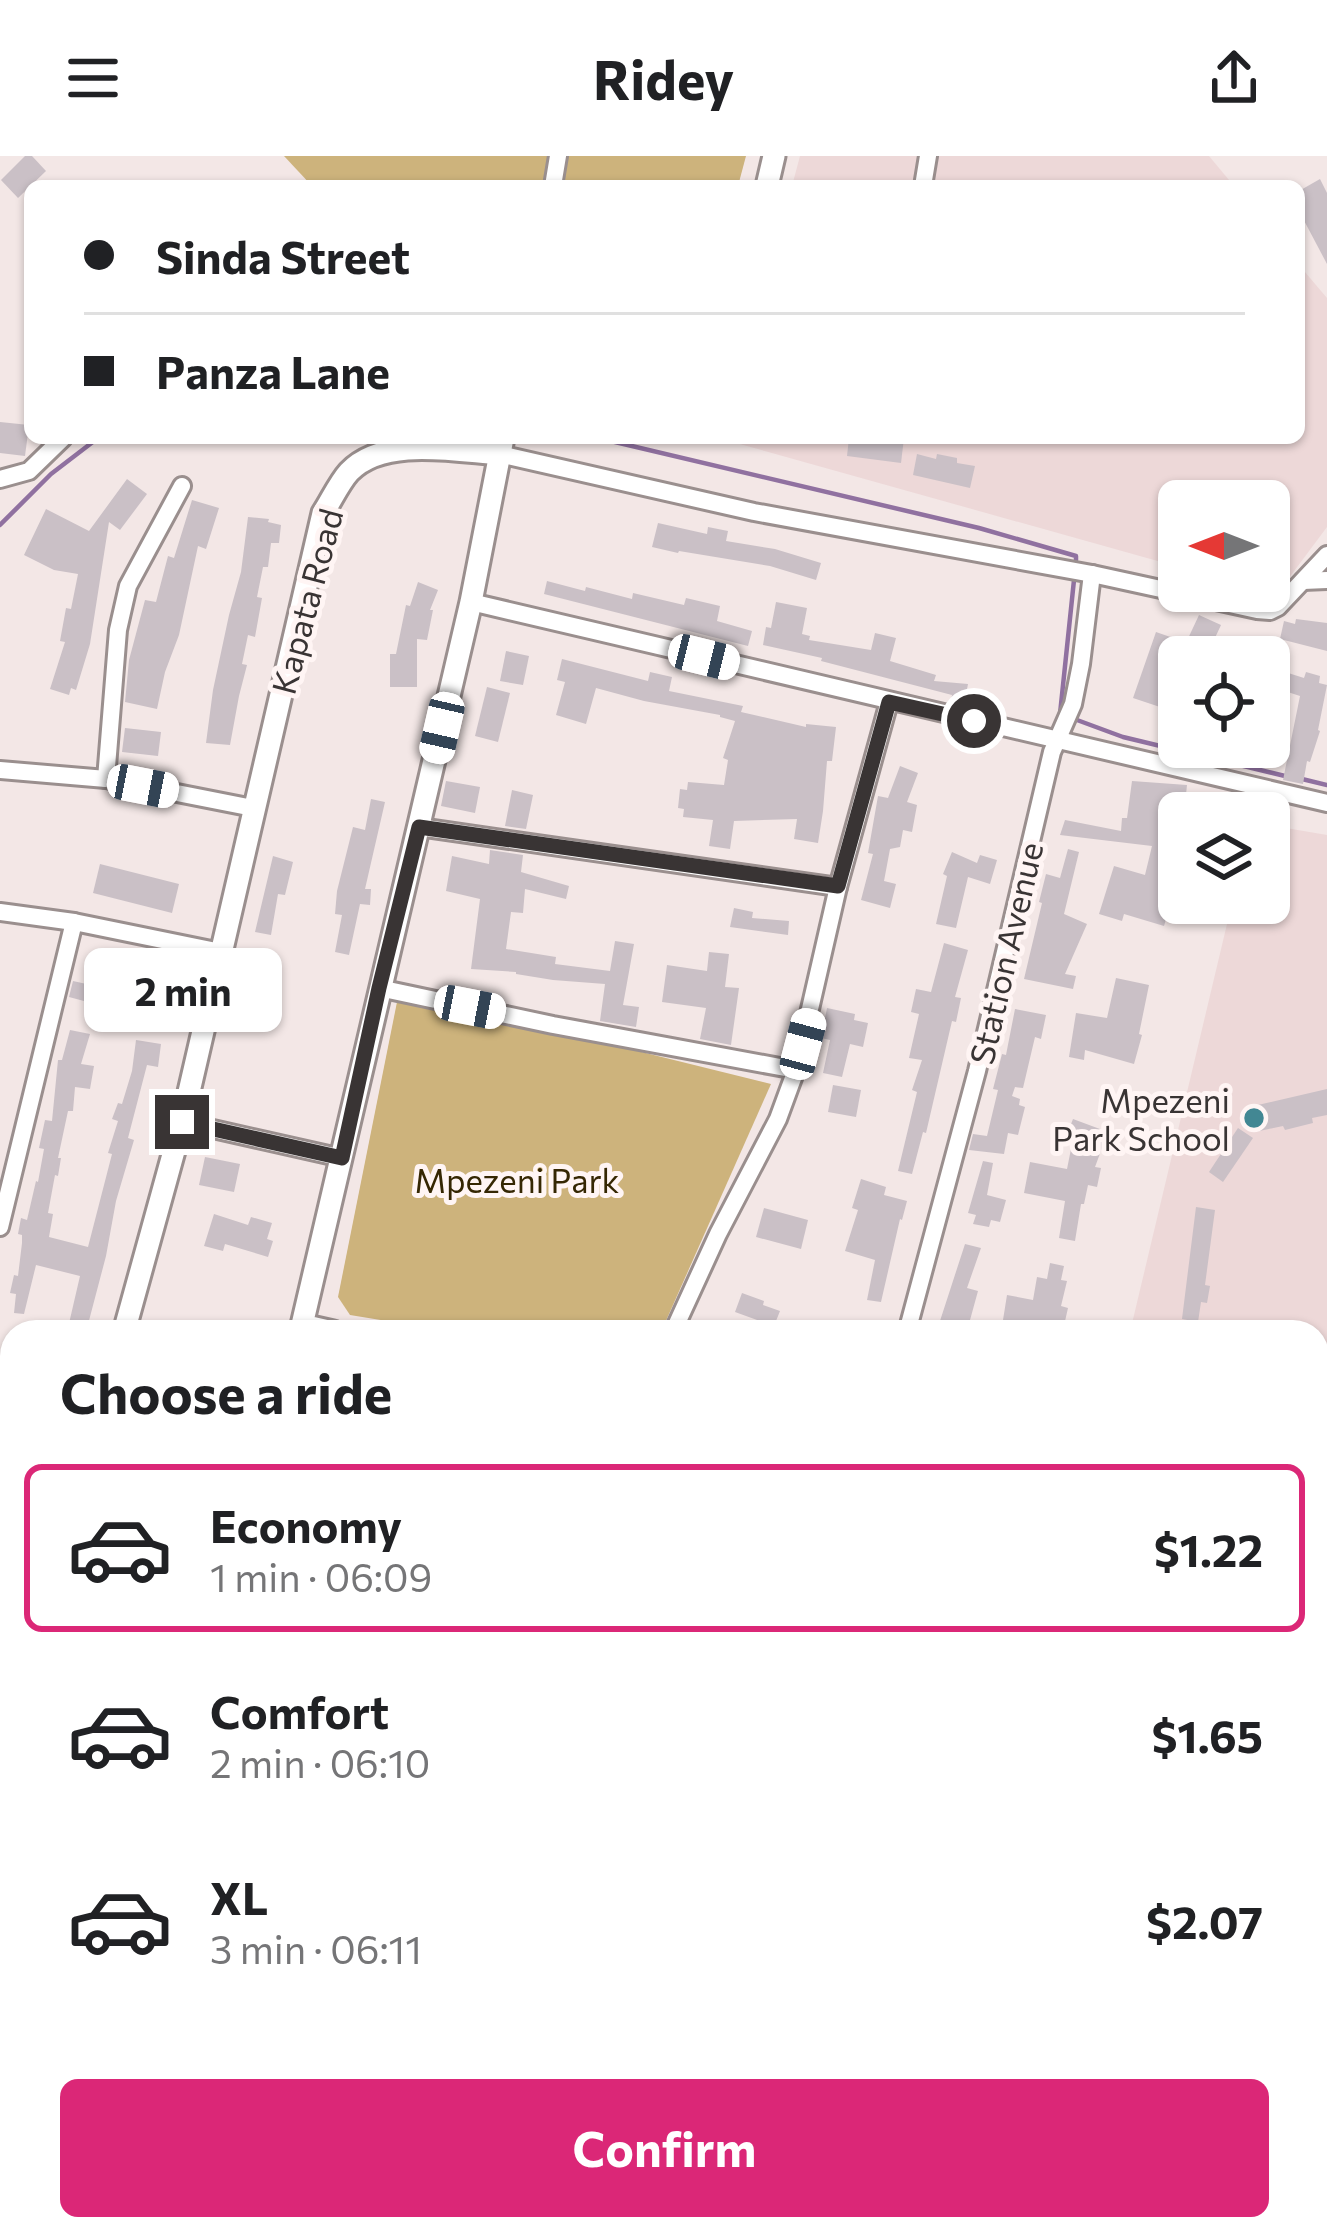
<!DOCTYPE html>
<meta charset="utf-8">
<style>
:root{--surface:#fff;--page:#f2f2f2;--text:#202124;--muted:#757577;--line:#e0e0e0;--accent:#db2777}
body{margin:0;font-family:Commissioner,sans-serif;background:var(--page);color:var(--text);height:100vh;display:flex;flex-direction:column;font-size:45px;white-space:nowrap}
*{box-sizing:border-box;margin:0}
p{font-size:39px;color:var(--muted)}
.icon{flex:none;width:66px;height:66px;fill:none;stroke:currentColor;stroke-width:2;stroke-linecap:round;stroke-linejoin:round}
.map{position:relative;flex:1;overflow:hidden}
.side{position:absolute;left:0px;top:1164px;width:1329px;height:921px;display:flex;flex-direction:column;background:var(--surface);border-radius:36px 36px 0 0;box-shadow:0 3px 9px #0004}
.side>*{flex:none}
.guide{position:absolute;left:24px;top:24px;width:1281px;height:264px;border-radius:18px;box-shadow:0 3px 9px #0004;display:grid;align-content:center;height:264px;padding:0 60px;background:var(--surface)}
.needle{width:78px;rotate:270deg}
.tools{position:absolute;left:1158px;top:324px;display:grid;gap:24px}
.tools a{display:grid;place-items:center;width:132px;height:132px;border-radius:18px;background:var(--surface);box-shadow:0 3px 9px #0004;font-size:60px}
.end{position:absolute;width:54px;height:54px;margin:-27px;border:15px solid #393434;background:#fff;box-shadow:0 0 0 6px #fff}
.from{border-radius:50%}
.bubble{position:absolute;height:84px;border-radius:18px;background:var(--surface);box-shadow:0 3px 9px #0004;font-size:39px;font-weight:700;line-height:84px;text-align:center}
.car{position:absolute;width:36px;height:72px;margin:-36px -18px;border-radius:15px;box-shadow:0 0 9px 3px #0007;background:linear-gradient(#fff 24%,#345 0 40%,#fff 0 76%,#345 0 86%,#fff 0)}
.guide b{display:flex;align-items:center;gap:42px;height:114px;font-size:45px}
.guide b+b{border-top:3px solid var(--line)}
.guide i{width:30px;height:30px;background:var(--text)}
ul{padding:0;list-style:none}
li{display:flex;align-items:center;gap:36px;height:168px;margin:0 24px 18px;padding:0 36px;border:6px solid transparent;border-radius:18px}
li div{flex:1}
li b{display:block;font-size:45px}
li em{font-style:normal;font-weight:700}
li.current{border-color:var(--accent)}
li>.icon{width:108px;height:108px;stroke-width:1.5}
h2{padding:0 60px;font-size:54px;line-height:144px}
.button{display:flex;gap:24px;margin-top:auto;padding:24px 60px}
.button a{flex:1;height:138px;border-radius:18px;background:var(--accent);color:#fff;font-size:48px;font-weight:700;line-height:138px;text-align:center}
header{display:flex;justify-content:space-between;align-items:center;height:156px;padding:0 60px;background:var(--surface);font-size:54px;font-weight:700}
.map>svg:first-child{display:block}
.built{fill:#edd8d8}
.green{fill:#cdb37c}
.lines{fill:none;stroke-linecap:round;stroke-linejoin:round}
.stream{stroke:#9071a0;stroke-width:4.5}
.building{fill:#cac0c6}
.minor-casing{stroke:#9a8f8e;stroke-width:22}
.tertiary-casing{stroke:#9a8f8e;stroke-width:27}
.minor{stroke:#fff;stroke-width:16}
.tertiary{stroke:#fff;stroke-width:21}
.route{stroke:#393434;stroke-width:15}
.poi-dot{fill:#428793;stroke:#fff5f4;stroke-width:4.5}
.labels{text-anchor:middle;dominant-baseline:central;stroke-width:10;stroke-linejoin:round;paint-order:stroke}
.street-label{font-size:33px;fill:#393434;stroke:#fff5f4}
.poi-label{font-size:33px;fill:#393434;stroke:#fff5f4;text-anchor:end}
.park-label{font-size:33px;fill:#352703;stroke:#fff5f4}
</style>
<header><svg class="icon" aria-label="menu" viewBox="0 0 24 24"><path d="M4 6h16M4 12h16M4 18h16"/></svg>Ridey<svg class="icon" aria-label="share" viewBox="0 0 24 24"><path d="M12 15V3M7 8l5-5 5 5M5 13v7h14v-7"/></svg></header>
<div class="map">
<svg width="1327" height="2083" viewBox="0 0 1327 2083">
<rect width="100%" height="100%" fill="#f3e7e6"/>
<g class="built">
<polygon points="800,0 1209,0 1234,30 792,30"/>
<polygon points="1299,109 1327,142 1327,371 1277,438 1265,435 1269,435 1269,345 1179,345 1179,411 729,285 730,282 1299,282"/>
<polygon points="1269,669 1327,679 1327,1364 1317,1362 1317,1176 1130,1176 1232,747 1269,747"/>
<polygon points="696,2073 1285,2073 1245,2083 696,2083"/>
</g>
<g class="green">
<polygon points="284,0 746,0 738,30 312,30"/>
<polygon points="399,836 771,928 661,1176 454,1176 350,1159 338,1141"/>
</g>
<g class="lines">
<g class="stream">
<polyline points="598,282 979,372 1076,400 1076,404"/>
<polyline points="0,369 51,318 98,282"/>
<polyline points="1060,558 1074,424"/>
<polyline points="1077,564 1123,581 1285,620"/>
<polyline points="1302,623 1327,629"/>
</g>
</g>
<g class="building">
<polygon points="25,0 32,0 46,15 18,42 1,24"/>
<polygon points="1320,23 1327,37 1327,108 1299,55 1299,35"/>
<polygon points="0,266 29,269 25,300 0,297"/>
<polygon points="849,282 904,282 901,307 847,300"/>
<polygon points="917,298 936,303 937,298 957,302 957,307 975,310 970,332 913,319"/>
<polygon points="127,323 147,338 120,374 109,366 90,488 76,534 71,532 69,539 50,533 65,486 60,485 66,452 71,453 78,418 54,414 24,399 46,353 89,375"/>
<polygon points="192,344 219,352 206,393 198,390 179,479 165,516 157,553 125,546 129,504 145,444 156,446 168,400 174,402"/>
<polygon points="248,361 269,363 268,366 281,369 279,387 271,387 268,411 263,411 257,441 262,442 255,481 248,479 242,508 247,509 239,540 230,589 206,587 213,534 229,459 241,416"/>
<polygon points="658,367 707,378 708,371 728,375 726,385 775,393 821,407 816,424 770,410 679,395 678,397 652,391"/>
<polygon points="547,425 585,435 586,431 632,443 633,437 684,449 686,442 720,450 717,465 752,475 748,490 544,438"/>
<polygon points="418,426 438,434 430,454 433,454 427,484 417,483 417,531 390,531 390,498 396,498 406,449 410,450"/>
<polygon points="776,446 807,452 802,478 810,480 809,484 871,494 875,477 896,482 890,505 936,519 934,525 968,528 964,549 951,546 952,539 821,505 822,502 763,489 766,471 771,472"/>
<polygon points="1199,459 1221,469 1206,501 1184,491"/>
<polygon points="1296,463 1327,467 1327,495 1280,483 1284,465 1295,468"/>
<polygon points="1156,476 1179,484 1179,525 1169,554 1133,542"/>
<polygon points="506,495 529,500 523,529 500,525"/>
<polygon points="562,503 648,525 650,516 672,521 669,535 743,550 741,556 806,571 806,568 836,571 832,605 827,605 823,655 818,687 794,683 797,663 734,665 730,693 709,690 713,664 683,661 684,653 678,652 680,633 687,634 688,626 724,629 728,604 723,602 735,565 720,561 720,559 644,545 596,532 586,568 556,559 565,526 557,524"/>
<polygon points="1269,511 1304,522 1306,516 1320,520 1319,527 1327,529 1318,574 1320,575 1310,606 1307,605 1303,628 1283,624 1300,540 1269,530"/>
<polygon points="487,531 510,537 498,586 475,580"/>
<polygon points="125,572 161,576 158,600 122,596"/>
<polygon points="900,610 918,617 907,646 917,649 912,676 903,674 900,691 890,693 884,725 896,728 890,752 861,744 873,698 868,697 878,640 888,642"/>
<polygon points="446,625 480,631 475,657 441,650"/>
<polygon points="1132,625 1187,629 1184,657 1179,657 1179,756 1169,753 1164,770 1124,758 1122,765 1099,758 1114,710 1145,719 1152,690 1060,679 1065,664 1121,675 1122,662 1127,662"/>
<polygon points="512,634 533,639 526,673 505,670"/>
<polygon points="371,643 385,646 365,733 371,733 370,749 360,748 349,799 335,796 342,759 335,758 337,735 353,671 365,674"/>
<polygon points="1068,693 1079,696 1064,758 1087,768 1065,818 1076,820 1073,833 1024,823 1042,747 1039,746 1046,718 1060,722"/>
<polygon points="490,694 523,699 521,716 569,730 566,743 525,733 523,757 511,756 506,793 556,801 555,808 610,815 615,785 634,788 623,849 639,851 636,871 600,865 605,828 553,824 516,818 516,816 471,813 480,743 446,735 452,700 489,708"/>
<polygon points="952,696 977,707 980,699 997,704 990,728 968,721 956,772 936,768 947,720 943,718"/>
<polygon points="273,700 293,706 285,739 278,738 271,779 255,776"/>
<polygon points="100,708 179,728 172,757 93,737"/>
<polygon points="734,752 753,756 752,762 789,765 788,779 730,771"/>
<polygon points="944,787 968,794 955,841 961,842 956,866 952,865 926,977 923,976 912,1018 898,1015 917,936 912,934 922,904 909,902 919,858 911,856 916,833 931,836"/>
<polygon points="709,796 729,798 725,831 739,832 731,889 700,883 706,852 662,846 667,809 707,815"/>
<polygon points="1116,822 1149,829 1139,878 1142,879 1134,908 1085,894 1084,904 1069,901 1076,857 1107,862"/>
<polygon points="73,825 100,831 101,829 129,835 130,833 145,836 145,840 168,843 165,862 125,856 69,841"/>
<polygon points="827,852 855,858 854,864 868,867 863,891 850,888 842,921 823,917 830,884 821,882"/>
<polygon points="1015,853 1046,859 1041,883 1035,881 1023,932 1015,931 1012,940 1020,943 1019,949 1025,951 1018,979 1008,977 1004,998 969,994 973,978 987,980 998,934 993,933 1002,898 1006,899"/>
<polygon points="70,874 90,878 81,908 94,910 90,933 75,931 73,955 68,955 58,1002 61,1002 58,1020 55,1019 48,1057 53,1058 49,1081 88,1091 112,998 108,997 118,965 112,963 118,947 122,948 132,915 136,884 161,888 158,911 147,909 128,982 134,984 116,1045 106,1100 86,1176 67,1176 80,1120 36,1109 24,1158 14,1157 16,1138 10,1137 14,1119 18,1120 22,1087 22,1079 18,1078 21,1062 27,1064 36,1025 38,1026 44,993 39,992 45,964 52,965 58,904 62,904"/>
<polygon points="833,929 861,934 856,961 828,956"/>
<polygon points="1327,933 1327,959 1312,962 1313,967 1285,974 1283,970 1255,976 1249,951"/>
<polygon points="1073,963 1108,976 1095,1011 1101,1012 1097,1031 1088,1029 1084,1048 1081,1048 1075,1085 1059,1082 1065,1045 1024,1037 1030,1006 1067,1013 1073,983 1066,981"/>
<polygon points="1238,972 1253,982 1223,1026 1209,1016"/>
<polygon points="205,1001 240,1008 234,1036 199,1029"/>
<polygon points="983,1005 993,1007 987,1039 1006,1044 1000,1066 991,1064 989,1071 973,1068 976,1059 968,1057"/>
<polygon points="861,1023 886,1031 884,1039 907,1045 902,1064 900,1063 881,1146 867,1144 875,1104 845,1095 858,1054 852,1052"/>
<polygon points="1196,1051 1215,1054 1205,1129 1210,1130 1207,1147 1201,1146 1198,1166 1182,1163"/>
<polygon points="764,1052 808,1064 801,1093 756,1081"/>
<polygon points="214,1058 248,1069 251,1061 272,1067 267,1083 273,1085 268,1101 225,1088 223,1095 204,1090"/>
<polygon points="965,1088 981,1092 967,1132 978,1135 967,1175 939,1168"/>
<polygon points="1050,1107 1064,1110 1061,1124 1067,1125 1061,1150 1068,1152 1063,1174 1003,1164 1007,1139 1033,1144 1037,1121 1047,1123"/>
<polygon points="742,1137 764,1145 763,1149 780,1155 774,1170 735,1156"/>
</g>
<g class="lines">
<g class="minor-casing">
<g id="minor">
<polyline points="553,30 558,0"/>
<polyline points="923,30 928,0"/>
<polyline points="499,298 754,356 1092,418 1257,454 1270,455 1278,451 1327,399"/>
<polyline points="0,323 29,315 63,282"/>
<polyline points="1303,425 1327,424"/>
<polyline points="471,446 1327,647"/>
<polyline points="0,614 106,623 253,652"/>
<polyline points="106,623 118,474 128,430 182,330"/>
<polyline points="419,671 838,731"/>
<polyline points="0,756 74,766 221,796"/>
<polyline points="379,832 553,869 796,914"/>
<polyline points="182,966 342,1002"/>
<polyline points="0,1071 74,766"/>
<polyline points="673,1176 718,1078 778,963 796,914 838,731 889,546"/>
<polyline points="907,1176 977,915 1052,596 1073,548 1081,508 1092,418"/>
<polyline points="1317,1832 1327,1834"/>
<polyline points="65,2083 67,2073"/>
<polyline points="252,2083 255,2073"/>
<polyline points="436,2083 438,2073"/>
</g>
</g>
<g class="tertiary-casing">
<g id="tertiary">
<polyline points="767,30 774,0"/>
<path d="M124,1176L182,966L323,357C331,345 339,327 349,316C383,280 456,295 499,298"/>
<polyline points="333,1176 302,1169 471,446 503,282"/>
<polyline points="0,1275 12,1277"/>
<polyline points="0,1783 12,1714"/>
<polyline points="0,1867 12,1869"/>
<polyline points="682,2073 682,2083"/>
<polyline points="1319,2083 1327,2081"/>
</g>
</g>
<use href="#minor" class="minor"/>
<use href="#tertiary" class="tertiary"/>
</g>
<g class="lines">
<polyline class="route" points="182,966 342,1002 379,832 419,671 838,730 889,546 974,565"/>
</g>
<circle class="poi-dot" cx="1254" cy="962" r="12"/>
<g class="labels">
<g class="street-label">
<text transform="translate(306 445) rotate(-75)">Kapata Road</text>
<text transform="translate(1005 797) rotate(-77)">Station Avenue</text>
</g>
<g class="poi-label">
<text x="1230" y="943">Mpezeni<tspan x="1230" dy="38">Park School</tspan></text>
</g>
<g class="park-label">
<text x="517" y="1023">Mpezeni Park</text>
</g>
</g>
</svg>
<div class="tools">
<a><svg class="needle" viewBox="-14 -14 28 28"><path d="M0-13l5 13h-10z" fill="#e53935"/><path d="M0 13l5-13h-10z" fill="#757577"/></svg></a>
<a><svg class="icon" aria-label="locate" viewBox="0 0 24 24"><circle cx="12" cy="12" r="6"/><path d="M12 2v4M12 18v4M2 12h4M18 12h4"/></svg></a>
<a><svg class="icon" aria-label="layers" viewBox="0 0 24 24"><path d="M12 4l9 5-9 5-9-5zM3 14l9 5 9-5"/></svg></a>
</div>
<i class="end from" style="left:974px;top:565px"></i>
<i class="end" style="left:182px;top:966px"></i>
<div class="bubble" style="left:84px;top:792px;width:198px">2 min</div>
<i class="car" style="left:704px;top:501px;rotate:104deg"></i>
<i class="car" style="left:442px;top:572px;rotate:193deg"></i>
<i class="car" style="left:143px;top:630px;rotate:101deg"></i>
<i class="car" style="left:470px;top:851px;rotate:101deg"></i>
<i class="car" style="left:803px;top:888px;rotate:15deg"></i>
<div class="guide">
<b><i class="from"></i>Sinda Street</b>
<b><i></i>Panza Lane</b>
</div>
<section class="side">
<h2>Choose a ride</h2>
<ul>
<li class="current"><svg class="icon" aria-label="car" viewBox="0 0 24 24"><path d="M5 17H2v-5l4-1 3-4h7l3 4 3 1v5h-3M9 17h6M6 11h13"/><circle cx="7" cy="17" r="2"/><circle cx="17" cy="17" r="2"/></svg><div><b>Economy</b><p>1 min · 06:09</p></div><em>$1.22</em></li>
<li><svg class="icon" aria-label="car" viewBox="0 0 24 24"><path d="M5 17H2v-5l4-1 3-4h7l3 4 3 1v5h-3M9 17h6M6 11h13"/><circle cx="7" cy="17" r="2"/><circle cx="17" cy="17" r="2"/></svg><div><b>Comfort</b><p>2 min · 06:10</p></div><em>$1.65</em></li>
<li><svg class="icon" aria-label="car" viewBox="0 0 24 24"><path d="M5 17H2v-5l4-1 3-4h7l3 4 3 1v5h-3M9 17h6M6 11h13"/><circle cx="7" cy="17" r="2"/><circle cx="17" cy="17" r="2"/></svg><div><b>XL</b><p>3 min · 06:11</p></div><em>$2.07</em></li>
</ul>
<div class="button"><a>Confirm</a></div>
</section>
</div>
